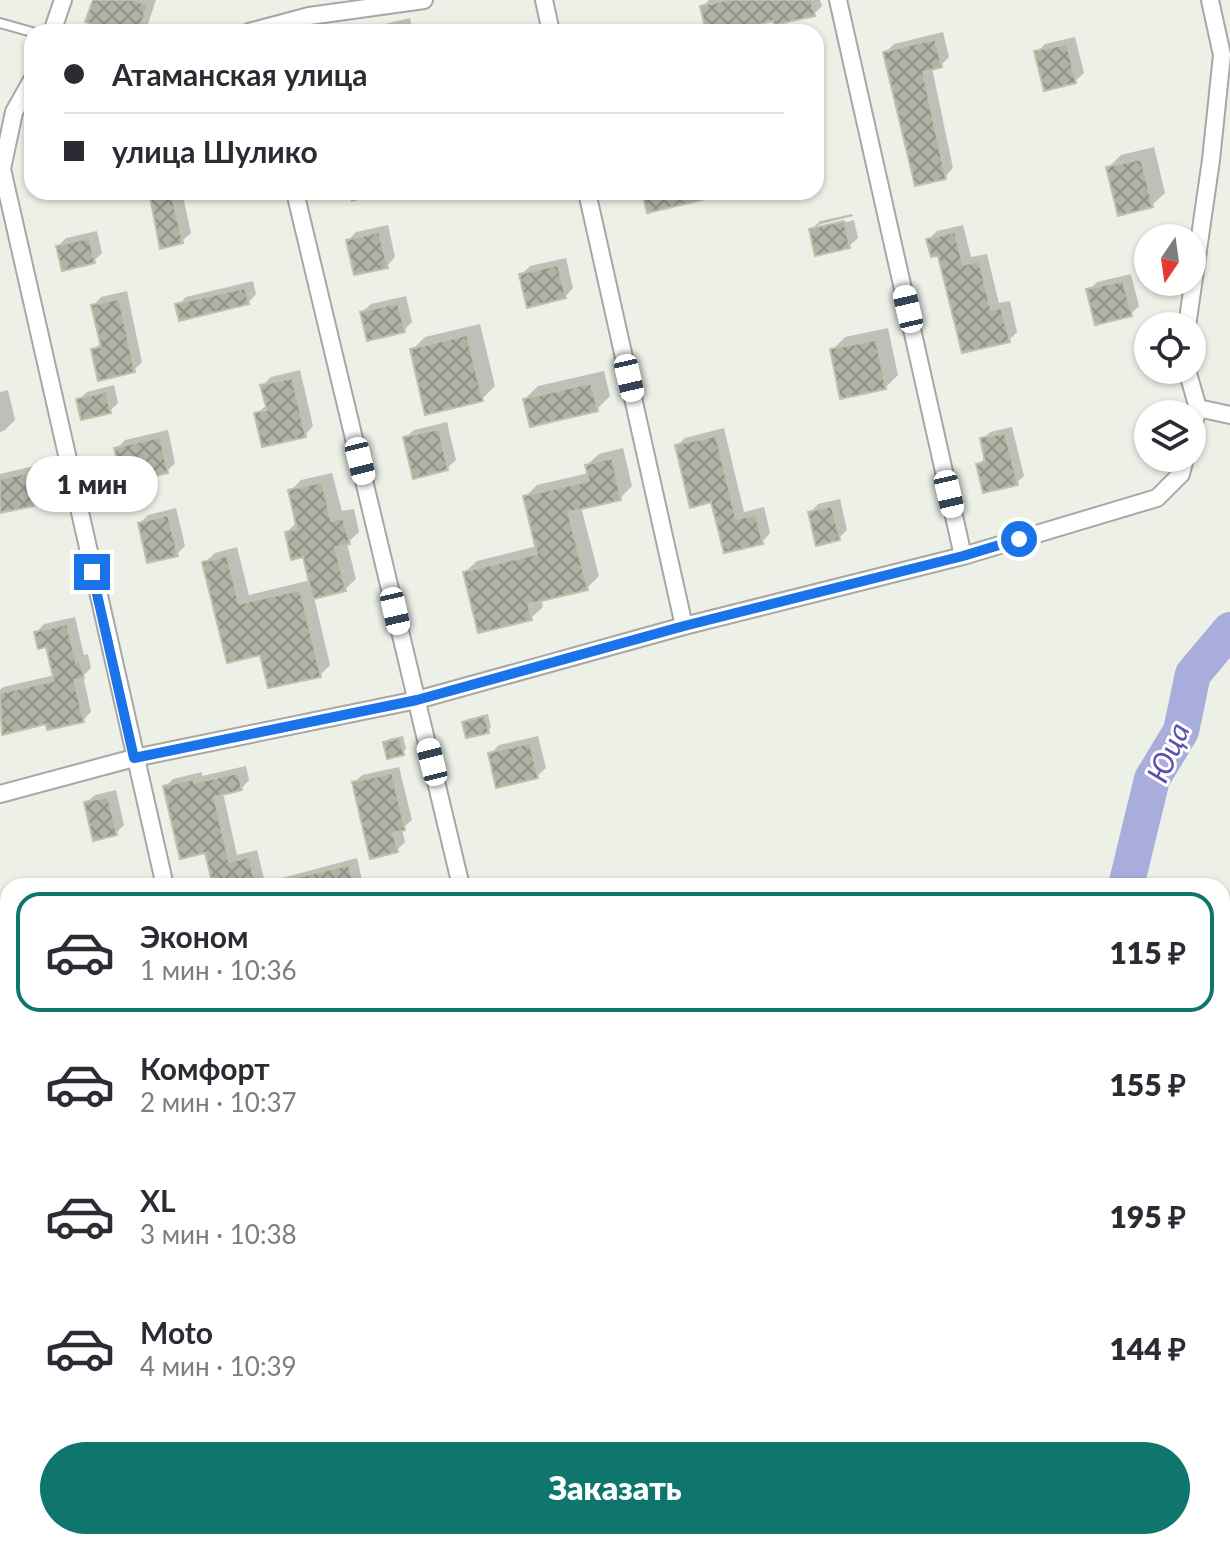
<!DOCTYPE html>
<html lang="ru">
<meta charset="utf-8">
<style>
:root{--surface:#fff;--page:#f2f2f3;--text:#2b2b33;--muted:#7c7c81;--line:#e1e1e2;--accent:#0f766e}
body{margin:0;font-family:Lato,sans-serif;background:var(--page);color:var(--text);height:100vh;display:flex;flex-direction:column;font-size:30px;white-space:nowrap}
*{box-sizing:border-box;margin:0}
p{font-size:26px;color:var(--muted)}
.icon{flex:none;width:44px;height:44px;fill:none;stroke:currentColor;stroke-width:2;stroke-linecap:round;stroke-linejoin:round}
.map{position:relative;flex:1;overflow:hidden}
.sheet{position:absolute;left:0px;top:878px;width:1230px;height:672px;display:flex;flex-direction:column;background:var(--surface);border-radius:24px 24px 0 0;box-shadow:0 2px 6px #0004}
.sheet>*{flex:none}
.hud{position:absolute;left:24px;top:24px;width:800px;height:176px;border-radius:24px;box-shadow:0 2px 6px #0004;display:grid;align-content:center;height:176px;padding:0 40px;background:var(--surface)}
.needle{width:52px;rotate:193deg}
.tools{position:absolute;left:1134px;top:224px;display:grid;gap:16px}
.tools a{display:grid;place-items:center;width:72px;height:72px;border-radius:50%;background:var(--surface);box-shadow:0 2px 6px #0004;font-size:40px}
.end{position:absolute;width:36px;height:36px;margin:-18px;border:10px solid #1a73e8;background:#fff;box-shadow:0 0 0 4px #fff}
.from{border-radius:50%}
.bubble{position:absolute;height:56px;border-radius:28px;background:var(--surface);box-shadow:0 2px 6px #0004;font-size:26px;font-weight:800;line-height:56px;text-align:center}
.car{position:absolute;width:24px;height:48px;margin:-24px -12px;border-radius:10px;box-shadow:0 0 6px 2px #0007;background:linear-gradient(#fff 24%,#345 0 40%,#fff 0 76%,#345 0 86%,#fff 0)}
.hud b{display:flex;align-items:center;gap:28px;height:76px;font-size:30px}
.hud b+b{border-top:2px solid var(--line)}
.hud i{width:20px;height:20px;background:var(--text)}
ul{padding:14px 0 0;list-style:none}
li{display:flex;align-items:center;gap:24px;height:120px;margin:0 16px 12px;padding:0 24px;border:4px solid transparent;border-radius:24px}
li div{flex:1}
li b{display:block;font-size:30px}
li em{font-style:normal;font-weight:800}
li.on{border-color:var(--accent)}
li>.icon{width:72px;height:72px;stroke-width:1.5}
.action{display:flex;gap:16px;margin-top:auto;padding:16px 40px}
.action a{flex:1;height:92px;border-radius:48px;background:var(--accent);color:#fff;font-size:32px;font-weight:800;line-height:92px;text-align:center}
.map>svg:first-child{display:block}
.commercial{fill:#f0e9d7}
.forest{fill:url(#forest-firs)}
.water{fill:url(#water-waves)}
.shadow{fill:#0003}
.lines{fill:none;stroke-linecap:round;stroke-linejoin:round}
.river{stroke:#a9addc;stroke-width:36}
.building{fill:url(#building-cross-hatch);stroke:#bec2a9;stroke-width:2}
.lane-casing{stroke:#a7a7a7;stroke-width:12}
.street-casing{stroke:#a7a7a7;stroke-width:20}
.lane{stroke:#fff;stroke-width:8}
.street{stroke:#fff;stroke-width:16}
.route{stroke:#1a73e8;stroke-width:10}
.labels{text-anchor:middle;dominant-baseline:central;stroke-width:6;stroke-linejoin:round;paint-order:stroke}
.water-label{font-size:30px;font-style:italic;fill:#614eae;stroke:#fff}
</style>
<div class="map">
<svg width="1230" height="1550" viewBox="0 0 1230 1550">
<defs>
<pattern id="forest-firs" width="22" height="20" patternUnits="userSpaceOnUse" patternTransform="scale(2)"><rect width="22" height="20" fill="#9dceb1"/><path d="M5 1l3.5 6h-7zM16 11l3.5 6h-7z" fill="#87b198"/></pattern>
<pattern id="water-waves" width="16" height="10" patternUnits="userSpaceOnUse" patternTransform="scale(2)"><rect width="16" height="10" fill="#a9addc"/><path d="M0 5q4-4 8 0t8 0" fill="none" stroke="#898cb2"/></pattern>
<pattern id="building-cross-hatch" width="8" height="8" patternUnits="userSpaceOnUse" patternTransform="scale(2)"><rect width="8" height="8" fill="#b1b2a6"/><path d="M0 0l8 8M0 8l8-8" fill="none" stroke="#909087"/></pattern>
</defs>
<rect width="100%" height="100%" fill="#edf0e7"/>
<polygon class="commercial" points="8,967 8,1542 186,1542 176,1550 0,1550 0,969"/>
<g class="forest">
<polygon points="1222,1249 1230,1253 1230,1543 1169,1550 1003,1550 975,1542 1222,1542"/>
<polygon points="498,1542 609,1542 597,1550 493,1550"/>
</g>
<polygon class="water" points="609,1542 975,1542 1003,1550 597,1550"/>
<g class="shadow">
<polygon points="95,0 156,0 148,24 140,32 121,32"/>
<polygon points="709,0 820,0 822,6 814,14 708,32 702,7"/>
<polygon points="410,18 413,32 354,32 355,31"/>
<polygon points="634,27 635,32 614,32"/>
<polygon points="943,32 949,57 941,65 932,68 953,168 945,177 886,52 894,44"/>
<polygon points="1075,37 1084,73 1075,81 1037,52 1045,44"/>
<polygon points="816,66 821,88 816,94"/>
<polygon points="1154,147 1165,193 1152,205 1108,168 1121,155"/>
<polygon points="151,192 182,192 191,233 182,241"/>
<polygon points="349,192 380,192 377,195 351,202"/>
<polygon points="852,214 853,216 818,225 818,229 854,220 858,238 849,246 811,230 820,221"/>
<polygon points="388,225 395,257 387,266 348,241 356,232"/>
<polygon points="963,225 971,257 987,254 999,303 1010,301 1017,332 1009,340 928,240 937,231"/>
<polygon points="97,231 102,253 94,261 58,246 66,238"/>
<polygon points="566,258 573,288 565,297 521,275 530,266"/>
<polygon points="1131,274 1139,306 1131,314 1089,290 1097,282"/>
<polygon points="253,281 256,294 248,303 178,305 186,297"/>
<polygon points="127,291 142,362 134,370 93,350 102,342 93,306 101,297"/>
<polygon points="406,296 412,322 404,330 362,312 371,304"/>
<polygon points="480,324 495,386 482,399 412,350 425,337"/>
<polygon points="888,328 898,375 885,388 832,350 845,337"/>
<polygon points="300,370 313,426 305,435 256,414 267,405 263,385 271,377"/>
<polygon points="604,371 610,396 597,409 525,399 538,386"/>
<polygon points="114,385 118,403 110,411 78,400 87,392"/>
<polygon points="8,390 15,420 5,430 0,432 0,392"/>
<polygon points="447,422 456,460 447,468 405,438 414,430"/>
<polygon points="1012,427 1024,476 1016,483 978,465 985,458 983,439 990,432"/>
<polygon points="724,428 744,512 764,507 770,533 762,542 713,500 677,446 685,438"/>
<polygon points="168,430 175,463 167,471 116,449 125,440"/>
<polygon points="623,448 632,486 620,498 581,507 599,576 587,588 541,599 543,607 531,618 465,572 477,561 537,546 525,497 537,485 589,473 587,465 599,454"/>
<polygon points="34,466 41,495 33,504 0,511 0,474"/>
<polygon points="332,473 342,511 354,509 359,532 347,543 356,579 345,589 314,597 330,665 320,675 262,652 204,563 215,553 237,547 249,595 311,580 304,555 287,532 297,522 290,491 301,480"/>
<polygon points="840,499 847,530 839,538 810,513 818,504"/>
<polygon points="176,508 185,546 177,554 140,523 148,515"/>
<polygon points="75,617 84,655 88,654 91,668 83,676 91,712 83,720 47,722 3,732 0,718 0,690 3,687 55,675 48,644 36,633 44,624"/>
<polygon points="488,714 491,727 488,731 464,722 468,719"/>
<polygon points="403,736 406,749 402,753 385,743 389,739"/>
<polygon points="538,736 546,768 537,776 490,754 499,745"/>
<polygon points="246,766 249,780 241,789 223,793 237,855 257,850 264,878 256,886 215,886 207,850 165,787 173,779 202,772 202,776"/>
<polygon points="399,767 412,820 402,829 405,842 397,850 354,783 362,775"/>
<polygon points="116,790 124,825 116,833 86,803 95,795"/>
<polygon points="357,858 363,884 361,886 274,886 282,878"/>
<polygon points="8,970 8,1109 0,1114 0,972"/>
<polygon points="0,1203 8,1213 8,1482 0,1472"/>
<polygon points="54,1542 183,1542 173,1550 60,1550"/>
</g>
<g class="lines">
<g class="river">
<polyline points="1126,886 1152,779 1181,731 1193,674 1230,630"/>
<polyline points="1222,1395 1230,1409"/>
</g>
</g>
<g class="building">
<polygon points="93,0 134,0 148,5 138,32 115,32 85,22"/>
<polygon points="727,0 811,0 815,16 774,25 773,21 728,32 706,32 700,6"/>
<polygon points="935,39 942,67 923,72 946,179 915,186 883,52"/>
<polygon points="1067,44 1076,83 1044,91 1034,51"/>
<polygon points="1141,159 1153,207 1118,216 1106,167"/>
<polygon points="149,192 171,192 183,243 160,249"/>
<polygon points="642,192 709,192 710,198 647,213"/>
<polygon points="844,221 850,248 815,256 809,229"/>
<polygon points="379,232 388,268 354,275 346,240"/>
<polygon points="955,232 963,265 979,261 991,310 1001,308 1010,342 962,353 938,256 931,257 926,239"/>
<polygon points="89,238 95,263 62,271 56,246"/>
<polygon points="558,265 566,298 527,308 519,274"/>
<polygon points="1123,281 1132,316 1095,325 1086,289"/>
<polygon points="245,288 249,304 179,321 175,304"/>
<polygon points="119,299 135,372 98,381 91,349 101,347 91,305"/>
<polygon points="398,303 405,332 367,341 360,312"/>
<polygon points="467,335 483,401 425,415 410,349"/>
<polygon points="876,340 886,389 840,399 830,349"/>
<polygon points="292,378 306,437 262,447 254,413 267,410 260,385"/>
<polygon points="591,383 598,411 530,427 523,399"/>
<polygon points="106,392 111,413 81,420 76,399"/>
<polygon points="439,429 448,470 413,479 403,437"/>
<polygon points="1005,433 1018,485 983,493 976,464 985,462 980,438"/>
<polygon points="716,436 736,519 756,515 763,544 724,553 711,502 690,508 675,445"/>
<polygon points="160,437 168,473 122,484 114,448"/>
<polygon points="612,458 621,500 568,512 588,590 528,604 532,620 478,633 463,572 537,554 523,496 589,481 585,465"/>
<polygon points="26,473 34,506 0,513 0,479"/>
<polygon points="322,482 331,521 343,518 350,544 335,547 346,591 313,599 303,557 291,560 285,532 297,529 288,490"/>
<polygon points="832,506 840,540 816,546 808,512"/>
<polygon points="168,515 178,556 147,563 138,523"/>
<polygon points="227,556 239,604 300,590 321,677 268,688 260,655 227,663 202,562"/>
<polygon points="67,624 76,662 80,661 84,678 74,680 84,722 47,730 46,724 2,735 0,693 54,681 46,647 38,649 34,632"/>
<polygon points="485,716 489,733 466,738 462,722"/>
<polygon points="400,738 404,755 387,759 383,742"/>
<polygon points="530,743 538,778 496,788 488,753"/>
<polygon points="238,773 242,790 214,797 229,862 249,857 256,886 213,886 205,853 180,859 163,786 194,779 194,783"/>
<polygon points="392,773 405,830 393,833 398,852 370,859 352,782"/>
<polygon points="108,797 117,835 93,841 84,802"/>
<polygon points="349,865 354,886 287,886 286,880"/>
</g>
<g class="lines">
<g class="lane-casing">
<polyline id="lane" points="0,23 32,32"/>
</g>
<g class="street-casing">
<g id="street">
<polyline points="544,0 551,32"/>
<polyline points="838,0 963,556"/>
<polyline points="52,32 63,0"/>
<polyline points="249,32 309,16 424,0"/>
<polyline points="32,80 14,112 2,169 165,886"/>
<polyline points="295,192 461,886"/>
<polyline points="587,192 684,626"/>
<polyline points="1187,326 1211,160 1222,55 1210,0"/>
<polyline points="1187,370 1198,408"/>
<polyline points="1198,408 1230,415"/>
<polyline points="1192,431 1198,408"/>
<polyline points="0,794 134,758 417,700 684,626 963,556 1157,498 1181,474 1185,458"/>
</g>
</g>
<use href="#lane" class="lane"/>
<use href="#street" class="street"/>
</g>
<g class="lines">
<polyline class="route" points="92,572 134,758 417,700 684,626 963,556 1019,539"/>
</g>
<g class="labels">
<g class="water-label">
<text transform="translate(1167 752) rotate(-66)">Юца</text>
</g>
</g>
</svg>
<div class="tools">
<a><svg class="needle" viewBox="-14 -14 28 28"><path d="M0-13l5 13h-10z" fill="#e53935"/><path d="M0 13l5-13h-10z" fill="#7c7c81"/></svg></a>
<a><svg class="icon" aria-label="locate" viewBox="0 0 24 24"><circle cx="12" cy="12" r="6"/><path d="M12 2v4M12 18v4M2 12h4M18 12h4"/></svg></a>
<a><svg class="icon" aria-label="layers" viewBox="0 0 24 24"><path d="M12 4l9 5-9 5-9-5zM3 14l9 5 9-5"/></svg></a>
</div>
<i class="end from" style="left:1019px;top:539px"></i>
<i class="end" style="left:92px;top:572px"></i>
<div class="bubble" style="left:26px;top:456px;width:132px">1 мин</div>
<i class="car" style="left:908px;top:309px;rotate:347deg"></i>
<i class="car" style="left:629px;top:378px;rotate:167deg"></i>
<i class="car" style="left:360px;top:461px;rotate:166deg"></i>
<i class="car" style="left:949px;top:494px;rotate:167deg"></i>
<i class="car" style="left:395px;top:611px;rotate:167deg"></i>
<i class="car" style="left:432px;top:762px;rotate:346deg"></i>
<div class="hud">
<b><i class="from"></i>Атаманская улица</b>
<b><i></i>улица Шулико</b>
</div>
<section class="sheet">
<ul>
<li class="on"><svg class="icon" aria-label="car" viewBox="0 0 24 24"><path d="M5 17H2v-5l4-1 3-4h7l3 4 3 1v5h-3M9 17h6M6 11h13"/><circle cx="7" cy="17" r="2"/><circle cx="17" cy="17" r="2"/></svg><div><b>Эконом</b><p>1 мин · 10:36</p></div><em>115 ₽</em></li>
<li><svg class="icon" aria-label="car" viewBox="0 0 24 24"><path d="M5 17H2v-5l4-1 3-4h7l3 4 3 1v5h-3M9 17h6M6 11h13"/><circle cx="7" cy="17" r="2"/><circle cx="17" cy="17" r="2"/></svg><div><b>Комфорт</b><p>2 мин · 10:37</p></div><em>155 ₽</em></li>
<li><svg class="icon" aria-label="car" viewBox="0 0 24 24"><path d="M5 17H2v-5l4-1 3-4h7l3 4 3 1v5h-3M9 17h6M6 11h13"/><circle cx="7" cy="17" r="2"/><circle cx="17" cy="17" r="2"/></svg><div><b>XL</b><p>3 мин · 10:38</p></div><em>195 ₽</em></li>
<li><svg class="icon" aria-label="car" viewBox="0 0 24 24"><path d="M5 17H2v-5l4-1 3-4h7l3 4 3 1v5h-3M9 17h6M6 11h13"/><circle cx="7" cy="17" r="2"/><circle cx="17" cy="17" r="2"/></svg><div><b>Moto</b><p>4 мин · 10:39</p></div><em>144 ₽</em></li>
</ul>
<div class="action"><a>Заказать</a></div>
</section>
</div>
